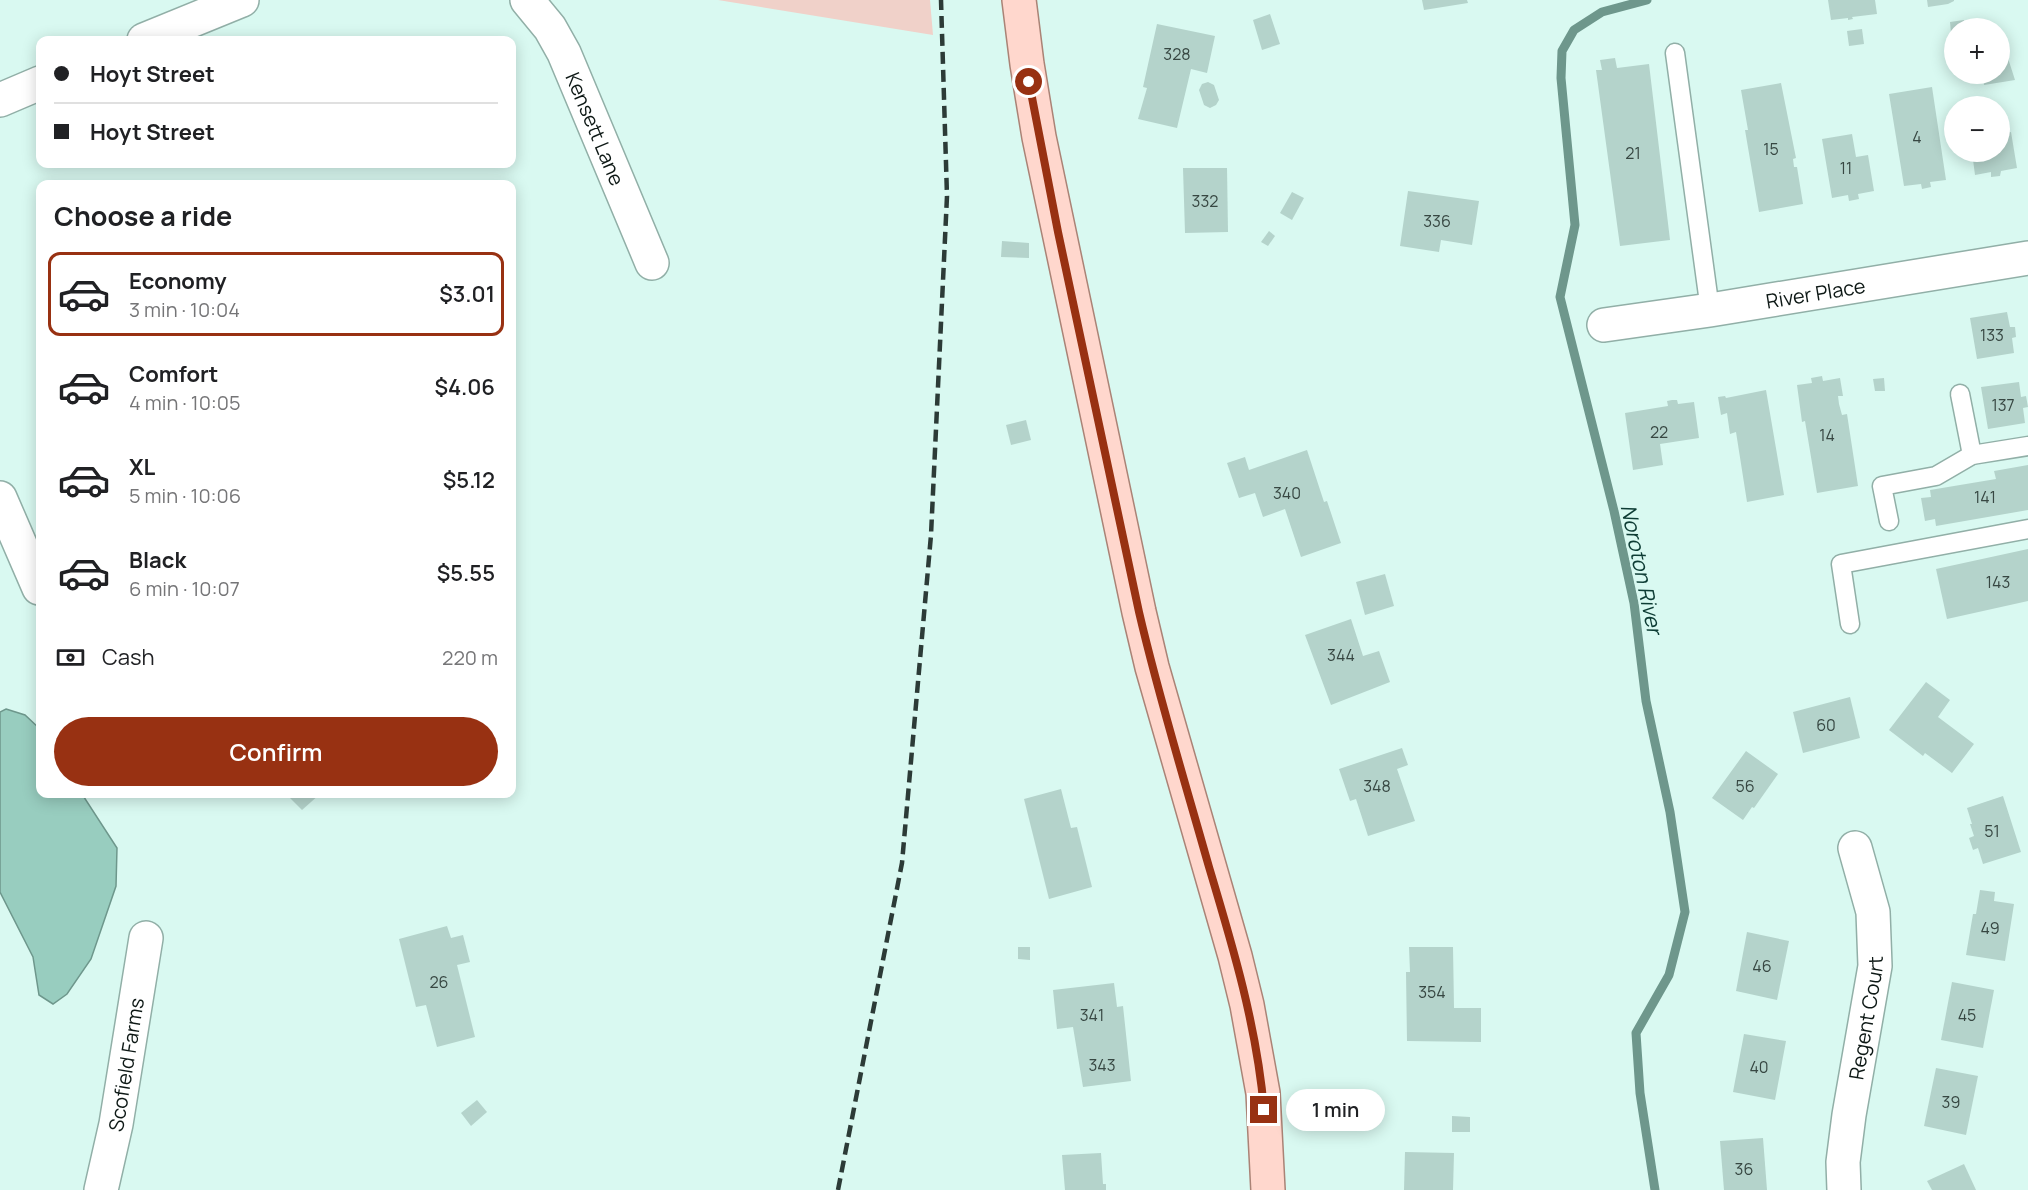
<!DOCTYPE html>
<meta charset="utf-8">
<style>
:root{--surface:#fff;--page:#f2f2f2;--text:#202124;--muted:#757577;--line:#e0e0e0;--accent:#983112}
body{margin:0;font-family:Manrope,sans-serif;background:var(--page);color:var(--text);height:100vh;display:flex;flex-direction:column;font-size:22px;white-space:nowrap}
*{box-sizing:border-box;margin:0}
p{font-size:20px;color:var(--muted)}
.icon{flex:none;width:33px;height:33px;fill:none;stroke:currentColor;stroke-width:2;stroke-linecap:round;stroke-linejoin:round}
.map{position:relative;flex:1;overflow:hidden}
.details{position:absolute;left:36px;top:180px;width:480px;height:618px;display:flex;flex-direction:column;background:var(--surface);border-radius:12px;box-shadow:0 3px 15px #0003}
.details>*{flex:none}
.top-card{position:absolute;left:36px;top:36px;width:480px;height:132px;border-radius:12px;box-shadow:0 3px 15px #0003;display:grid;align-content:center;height:132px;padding:0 18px;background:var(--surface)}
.buttons{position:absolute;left:1944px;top:18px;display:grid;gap:12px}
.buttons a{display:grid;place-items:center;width:66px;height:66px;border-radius:50%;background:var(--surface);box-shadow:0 3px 15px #0003;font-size:30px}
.end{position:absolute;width:27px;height:27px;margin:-14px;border:8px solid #983112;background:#fff;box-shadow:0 0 0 3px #fff}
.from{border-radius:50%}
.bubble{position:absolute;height:42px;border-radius:21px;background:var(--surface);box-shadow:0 3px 15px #0003;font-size:20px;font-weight:600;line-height:42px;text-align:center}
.top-card b{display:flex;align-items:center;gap:21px;height:57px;font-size:22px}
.top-card b+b{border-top:2px solid var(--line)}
.top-card i{width:15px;height:15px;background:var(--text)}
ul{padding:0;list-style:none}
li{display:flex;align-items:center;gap:18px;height:84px;margin:0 12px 9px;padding:0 6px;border:3px solid transparent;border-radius:12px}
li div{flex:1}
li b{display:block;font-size:22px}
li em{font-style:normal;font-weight:600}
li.selected{border-color:var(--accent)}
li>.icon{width:54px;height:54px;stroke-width:1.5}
h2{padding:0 18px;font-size:27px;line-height:72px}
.pay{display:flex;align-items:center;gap:15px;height:66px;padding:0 18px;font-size:22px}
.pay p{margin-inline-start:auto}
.action{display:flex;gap:12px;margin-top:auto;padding:12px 18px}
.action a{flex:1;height:69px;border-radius:36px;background:var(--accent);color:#fff;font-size:24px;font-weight:600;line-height:69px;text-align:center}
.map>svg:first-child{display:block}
.green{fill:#f0d1c9}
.water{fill:#98cdbf;stroke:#6e978c;stroke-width:1.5}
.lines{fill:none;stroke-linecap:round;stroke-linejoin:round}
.stream{stroke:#6e978c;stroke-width:9}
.building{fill:#b4d3cb}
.lane-casing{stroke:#91afa7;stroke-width:21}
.street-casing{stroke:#91afa7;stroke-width:36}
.primary-casing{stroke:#aa8376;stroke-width:36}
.lane{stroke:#fff;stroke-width:18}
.street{stroke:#fff;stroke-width:33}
.primary{stroke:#ffd7cd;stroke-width:33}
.rail{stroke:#2c3b37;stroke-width:4.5;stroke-dasharray:12 6;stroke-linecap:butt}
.route{stroke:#983112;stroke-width:8}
.labels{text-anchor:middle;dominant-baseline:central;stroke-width:4.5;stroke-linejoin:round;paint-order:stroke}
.number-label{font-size:16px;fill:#374742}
.street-label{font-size:20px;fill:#0d1815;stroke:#d9f9f1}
.water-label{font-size:21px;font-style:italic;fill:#0d3c34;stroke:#d9f9f1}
</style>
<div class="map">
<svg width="2028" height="1190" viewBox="0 0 2028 1190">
<rect width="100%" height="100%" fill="#d9f9f1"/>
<polygon class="green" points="718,0 930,0 933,35"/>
<polygon class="water" points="6,709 25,715 40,729 40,794 82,794 117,848 116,886 91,959 67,994 53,1004 39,995 33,957 0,892 0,712"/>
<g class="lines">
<polyline class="stream" points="1647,0 1602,12 1574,30 1562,51 1561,78 1575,225 1560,297 1614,511 1634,603 1646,701 1670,812 1685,912 1669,975 1636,1033 1640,1093 1655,1190"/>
</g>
<g class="building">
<polygon points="1422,0 1467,0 1468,3 1424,10"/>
<polygon points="1828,0 1875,0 1877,14 1852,17 1853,19 1848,20 1848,18 1831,20"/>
<polygon points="1927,0 1954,0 1954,1 1948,4 1928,7"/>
<polygon points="1270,14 1280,44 1262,50 1253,20"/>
<polygon points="1964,20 1966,28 1954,28 1954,33 1951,33 1950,22"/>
<polygon points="1157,24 1215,36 1207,73 1191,69 1177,128 1138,119 1147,88 1143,87"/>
<polygon points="1862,29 1864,44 1849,46 1847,31"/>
<polygon points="2006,52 2015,80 1984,85 1982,74 2000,74 2000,53"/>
<polygon points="1615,58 1617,68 1649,64 1670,240 1620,246 1596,70 1602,70 1600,60"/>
<polygon points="1208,82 1214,85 1219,100 1216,105 1210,108 1204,105 1199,90 1202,84"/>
<polygon points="1781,83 1796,158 1793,159 1794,167 1797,167 1803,204 1759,212 1745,130 1748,130 1741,90"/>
<polygon points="1932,87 1946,180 1930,182 1931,187 1922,189 1921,184 1904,186 1889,94"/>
<polygon points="2011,132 2017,168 2001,171 2000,176 1991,177 1991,172 1975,175 1972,152 2000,152 2000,134"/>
<polygon points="1852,134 1856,157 1868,155 1874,191 1858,194 1859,199 1849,201 1848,195 1832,198 1822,139"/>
<polygon points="1183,168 1227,168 1228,232 1185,233"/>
<polygon points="1408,191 1479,201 1472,245 1441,240 1439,252 1400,246"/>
<polygon points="1292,192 1304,198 1292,220 1280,213"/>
<polygon points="1269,231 1275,236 1268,246 1261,242"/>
<polygon points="1002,241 1029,243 1029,258 1001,257"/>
<polygon points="2007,312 2010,327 2015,327 2016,337 2012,338 2014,353 1977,359 1970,318"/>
<polygon points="1822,376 1823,381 1840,378 1843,396 1838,396 1839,404 1842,415 1847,414 1858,486 1817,493 1805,421 1802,422 1797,385 1812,383 1811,378"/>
<polygon points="1884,378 1885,391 1875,391 1873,379"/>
<polygon points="2019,382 2021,397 2026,396 2028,407 2023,408 2025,423 1988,429 1981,387"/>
<polygon points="1766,390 1784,495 1747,502 1736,432 1730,434 1727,413 1721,415 1718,397 1725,396 1726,398"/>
<polygon points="1672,400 1677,400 1678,404 1694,402 1699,438 1660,444 1663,465 1633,470 1625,413 1668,406 1667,401"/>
<polygon points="1026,420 1031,440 1011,445 1006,425"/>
<polygon points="1307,450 1324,502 1327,501 1341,543 1301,557 1285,509 1263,517 1255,493 1239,498 1227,463 1245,457 1249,470"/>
<polygon points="2028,465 2028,510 1936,526 1935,519 1925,521 1921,498 1931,497 1930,490 1996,479 1994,471"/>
<polygon points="2028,549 2028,601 1947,619 1936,569"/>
<polygon points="1385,574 1394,606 1365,615 1356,582"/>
<polygon points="1351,619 1363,656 1379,651 1390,682 1331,705 1305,635"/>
<polygon points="1926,682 1950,700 1938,717 1974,744 1952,773 1925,753 1923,756 1889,730"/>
<polygon points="1850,697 1860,738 1803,753 1793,712"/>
<polygon points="1402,748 1408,765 1397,769 1415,821 1368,836 1356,799 1350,801 1339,769"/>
<polygon points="1746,751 1778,774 1754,808 1752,807 1743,820 1712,798"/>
<polygon points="1061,789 1071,828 1077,827 1092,887 1049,899 1024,799"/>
<polygon points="286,794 320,794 302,810"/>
<polygon points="2003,796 2021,852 1983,864 1978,848 1973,850 1969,838 1974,836 1970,824 1972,824 1967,808"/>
<polygon points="1980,890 1995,892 1994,901 2014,904 2005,961 1966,955 1973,914 1976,914"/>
<polygon points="447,926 451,938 463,935 470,962 457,965 475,1037 437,1047 426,1005 416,1007 399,939"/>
<polygon points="1747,932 1789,941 1777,1000 1736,991"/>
<polygon points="1018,947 1030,947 1030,960 1018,959"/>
<polygon points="1409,947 1453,947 1454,1008 1481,1008 1481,1042 1407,1041 1406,972 1410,972"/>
<polygon points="1952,982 1994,990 1983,1048 1941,1040"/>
<polygon points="1114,983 1117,1007 1123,1006 1131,1081 1083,1087 1073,1027 1057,1029 1053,990"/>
<polygon points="1744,1034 1786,1041 1775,1100 1733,1092"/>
<polygon points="1936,1068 1978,1076 1966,1135 1924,1126"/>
<polygon points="477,1100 487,1112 471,1126 461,1113"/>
<polygon points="1452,1116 1470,1117 1470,1132 1452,1132"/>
<polygon points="1763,1138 1767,1190 1724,1190 1720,1141"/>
<polygon points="1405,1152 1454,1153 1453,1190 1404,1190"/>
<polygon points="1101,1153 1103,1184 1106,1184 1106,1190 1065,1190 1062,1155"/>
<polygon points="1964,1164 1976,1190 1932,1190 1927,1181"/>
</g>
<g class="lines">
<g class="lane-casing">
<g id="lane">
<polyline points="1675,53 1710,310"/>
<polyline points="1960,394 1972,455"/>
<polyline points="1889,521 1882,486 1936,476 1972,455 2028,446"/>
<polyline points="1850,624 1841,564 2028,529"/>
</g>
</g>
<g class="street-casing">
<g id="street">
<path id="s1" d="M527,0L550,28L564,53L652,263"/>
<polyline points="144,40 242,0"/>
<polyline points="0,100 40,83"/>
<path id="s2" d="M1604,325L1710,310L2028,258"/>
<polyline points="0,498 39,588"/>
<path id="s3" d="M101,1190L116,1124L146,938"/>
<path id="s4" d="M1844,1190L1843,1162L1849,1115L1875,966L1873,912L1855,848"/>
</g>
</g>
<g class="primary-casing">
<polyline id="primary" points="1019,0 1027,64 1039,137 1139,612 1152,667 1235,956 1247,1005 1263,1093 1268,1190"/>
</g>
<use href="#lane" class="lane"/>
<use href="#street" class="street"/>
<use href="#primary" class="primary"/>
<polyline class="rail" points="838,1190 902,863 931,535 947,196 941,0"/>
</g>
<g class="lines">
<path class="route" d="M1029,82L1058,232L1139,612C1159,698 1185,782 1209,867C1233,947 1257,1027 1264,1110"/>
</g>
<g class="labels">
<g class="number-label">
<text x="1177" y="54">328</text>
<text x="1917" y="137">4</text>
<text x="1771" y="149">15</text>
<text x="1633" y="153">21</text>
<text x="1846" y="168">11</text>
<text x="1205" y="201">332</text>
<text x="1437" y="221">336</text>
<text x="1992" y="335">133</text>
<text x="2003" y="405">137</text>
<text x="1659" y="432">22</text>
<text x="1827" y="435">14</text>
<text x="1287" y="493">340</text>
<text x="1985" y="497">141</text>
<text x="1998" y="582">143</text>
<text x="1341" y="655">344</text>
<text x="1826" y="725">60</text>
<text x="1377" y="786">348</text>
<text x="1745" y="786">56</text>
<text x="1992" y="831">51</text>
<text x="1990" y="928">49</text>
<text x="1762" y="966">46</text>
<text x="439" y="982">26</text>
<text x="1432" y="992">354</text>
<text x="1092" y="1015">341</text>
<text x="1967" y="1015">45</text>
<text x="1102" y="1065">343</text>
<text x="1759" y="1067">40</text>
<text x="1951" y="1102">39</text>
<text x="1744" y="1169">36</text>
</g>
<g class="street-label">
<text stroke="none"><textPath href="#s1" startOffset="147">Kensett Lane</textPath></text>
<text stroke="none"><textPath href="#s2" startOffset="214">River Place</textPath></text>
<text stroke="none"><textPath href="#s4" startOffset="174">Regent Court</textPath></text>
<text stroke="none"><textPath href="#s3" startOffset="128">Scofield Farms</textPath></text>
</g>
<g class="water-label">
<text transform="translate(1642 569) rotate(78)">Noroton River</text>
</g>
</g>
</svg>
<div class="buttons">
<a>+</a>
<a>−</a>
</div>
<i class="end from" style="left:1029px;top:82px"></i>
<i class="end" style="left:1264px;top:1110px"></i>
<div class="bubble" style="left:1286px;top:1089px;width:99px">1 min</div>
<div class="top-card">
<b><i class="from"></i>Hoyt Street</b>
<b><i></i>Hoyt Street</b>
</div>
<section class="details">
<h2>Choose a ride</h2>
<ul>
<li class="selected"><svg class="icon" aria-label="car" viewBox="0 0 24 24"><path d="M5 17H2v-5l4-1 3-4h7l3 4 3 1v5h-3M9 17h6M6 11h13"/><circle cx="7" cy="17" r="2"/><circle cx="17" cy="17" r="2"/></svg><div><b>Economy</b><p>3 min · 10:04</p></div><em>$3.01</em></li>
<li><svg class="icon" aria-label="car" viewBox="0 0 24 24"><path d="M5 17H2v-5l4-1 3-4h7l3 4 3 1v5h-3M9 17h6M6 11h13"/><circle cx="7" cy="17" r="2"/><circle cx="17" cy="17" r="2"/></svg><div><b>Comfort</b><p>4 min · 10:05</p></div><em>$4.06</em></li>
<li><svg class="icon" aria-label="car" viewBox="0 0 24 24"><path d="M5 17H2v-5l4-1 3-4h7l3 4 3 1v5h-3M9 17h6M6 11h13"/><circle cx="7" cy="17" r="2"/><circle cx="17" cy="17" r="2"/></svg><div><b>XL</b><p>5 min · 10:06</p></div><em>$5.12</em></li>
<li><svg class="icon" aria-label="car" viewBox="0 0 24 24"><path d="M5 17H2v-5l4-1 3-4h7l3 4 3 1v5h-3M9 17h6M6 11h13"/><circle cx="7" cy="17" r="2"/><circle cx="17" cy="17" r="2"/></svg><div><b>Black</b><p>6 min · 10:07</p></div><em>$5.55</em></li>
</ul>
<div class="pay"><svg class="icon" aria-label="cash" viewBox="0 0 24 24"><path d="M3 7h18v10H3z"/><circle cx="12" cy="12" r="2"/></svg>Cash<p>220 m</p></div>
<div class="action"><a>Confirm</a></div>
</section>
</div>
